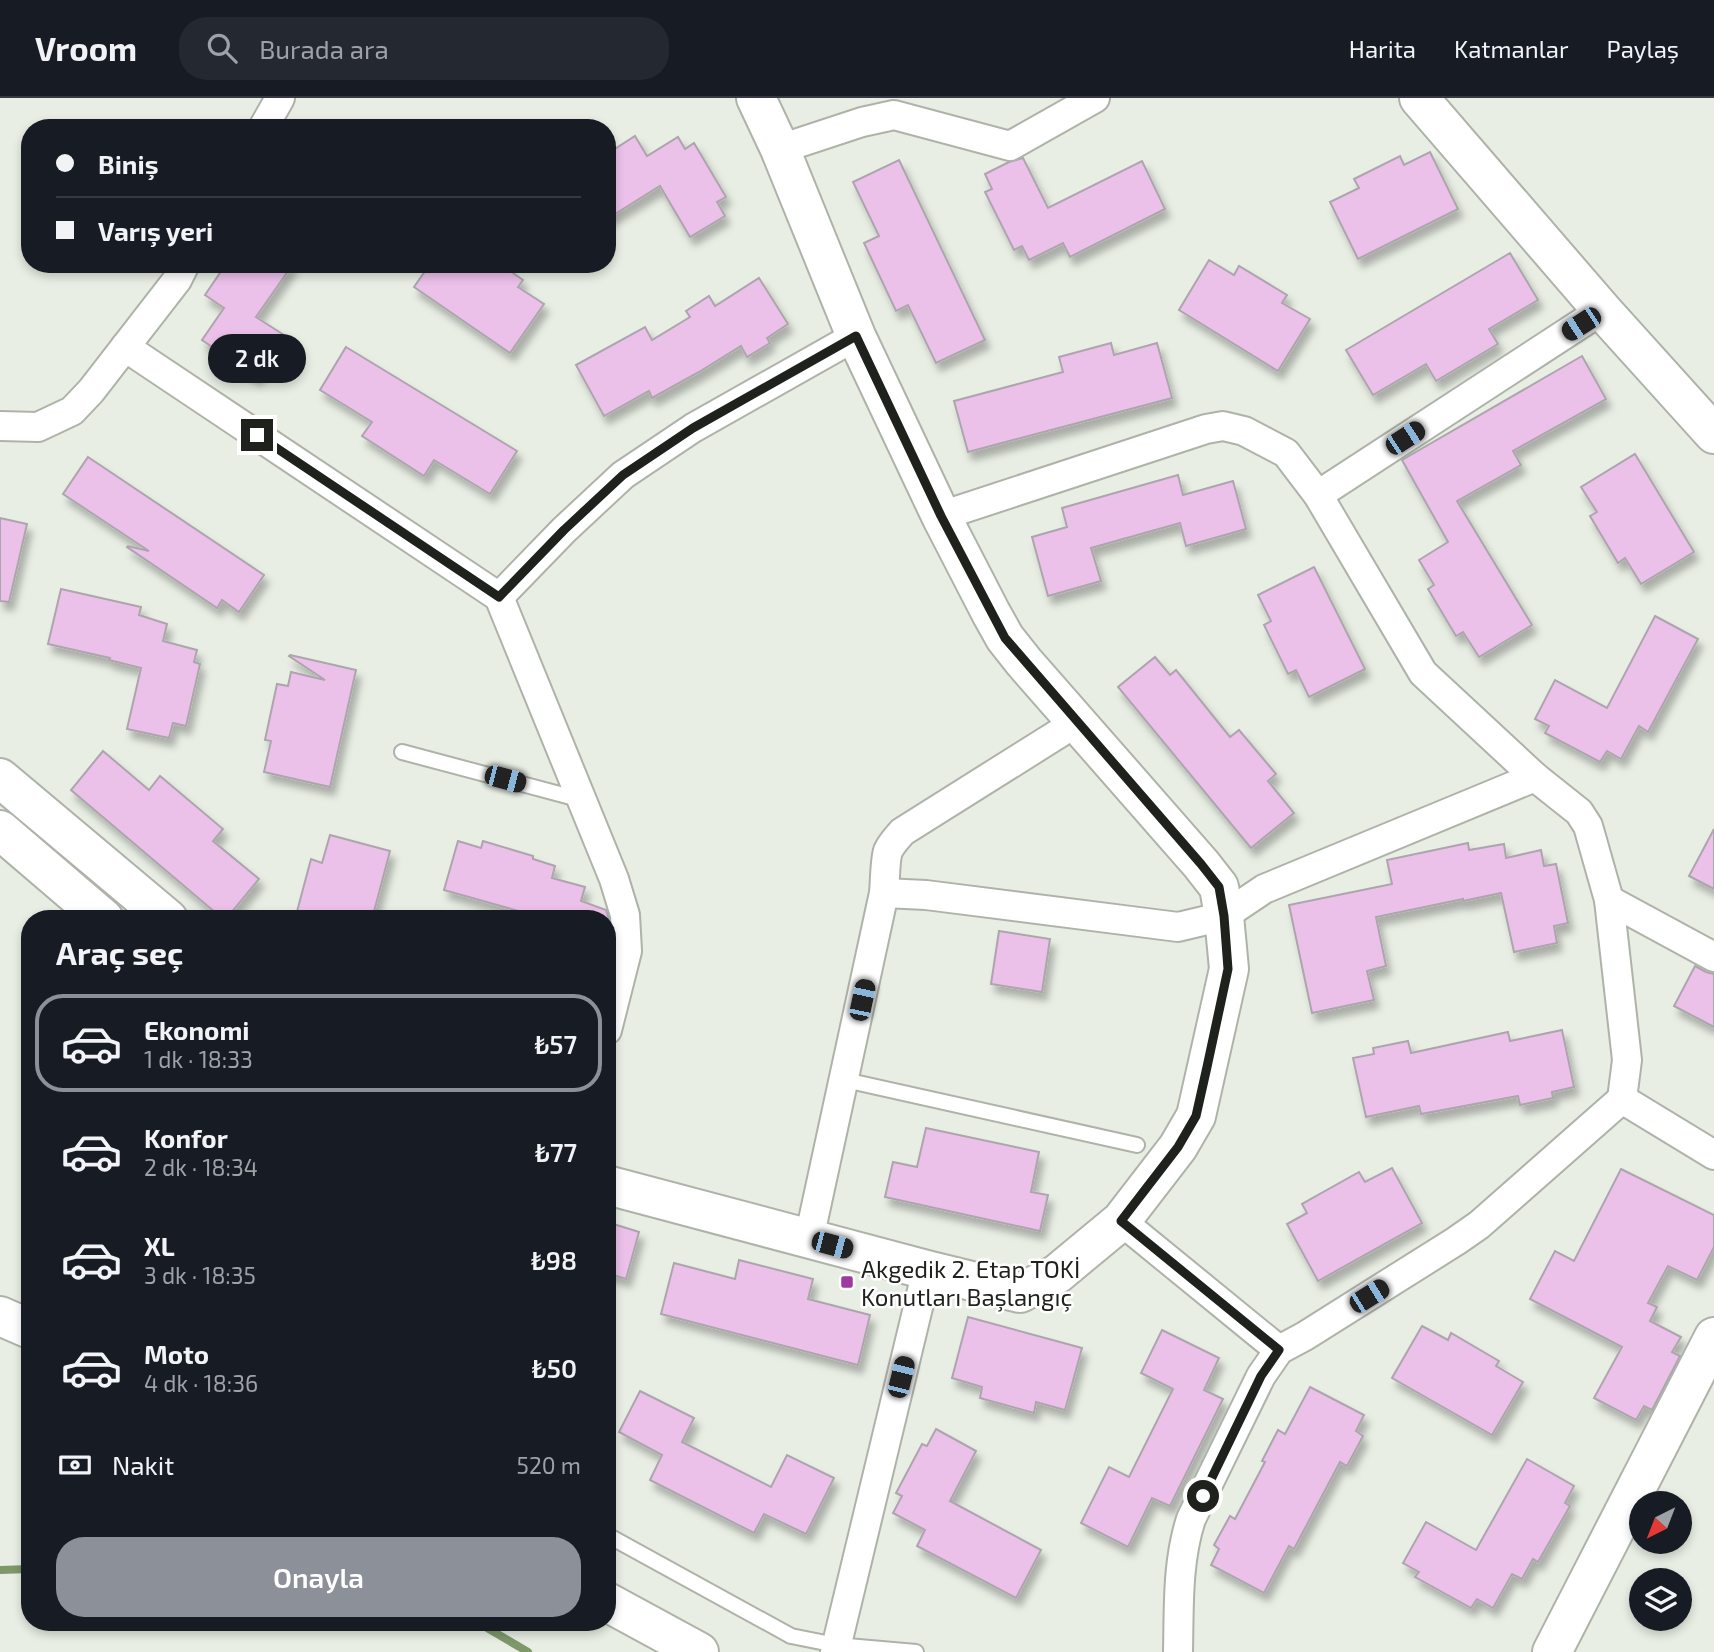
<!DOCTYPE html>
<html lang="tr">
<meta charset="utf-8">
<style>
:root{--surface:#171b24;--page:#242831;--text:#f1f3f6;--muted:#9ea1a6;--line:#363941;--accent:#8c9099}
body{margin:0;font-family:"Exo 2",sans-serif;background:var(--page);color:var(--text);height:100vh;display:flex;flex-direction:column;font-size:26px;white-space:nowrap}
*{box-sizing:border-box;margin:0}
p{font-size:23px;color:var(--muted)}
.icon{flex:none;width:38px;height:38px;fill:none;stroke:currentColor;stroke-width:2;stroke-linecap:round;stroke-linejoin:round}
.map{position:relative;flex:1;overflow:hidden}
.panel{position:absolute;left:21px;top:812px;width:595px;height:721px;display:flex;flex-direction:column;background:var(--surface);border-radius:28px;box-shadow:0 4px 10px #0003}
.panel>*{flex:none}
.guide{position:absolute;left:21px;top:21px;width:595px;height:154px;border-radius:28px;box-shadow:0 4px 10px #0003;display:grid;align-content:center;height:154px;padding:0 35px;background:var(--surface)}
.needle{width:46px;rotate:222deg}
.buttons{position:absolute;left:1629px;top:1393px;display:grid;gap:14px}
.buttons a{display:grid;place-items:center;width:63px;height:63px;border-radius:50%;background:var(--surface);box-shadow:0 4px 10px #0003;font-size:35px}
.end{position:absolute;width:32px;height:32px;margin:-16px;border:9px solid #1f211d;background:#fff;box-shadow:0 0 0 4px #fff}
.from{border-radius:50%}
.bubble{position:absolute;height:49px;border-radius:24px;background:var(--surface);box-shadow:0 4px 10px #0003;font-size:23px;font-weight:600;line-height:49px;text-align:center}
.car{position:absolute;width:21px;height:42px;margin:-21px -10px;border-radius:9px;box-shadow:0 0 5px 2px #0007;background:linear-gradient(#222 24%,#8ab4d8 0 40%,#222 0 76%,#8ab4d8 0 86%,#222 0)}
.guide b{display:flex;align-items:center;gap:24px;height:66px;font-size:26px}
.guide b+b{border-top:2px solid var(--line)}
.guide i{width:18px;height:18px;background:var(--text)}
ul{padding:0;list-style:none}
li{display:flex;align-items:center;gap:21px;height:98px;margin:0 14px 10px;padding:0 21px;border:4px solid transparent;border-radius:28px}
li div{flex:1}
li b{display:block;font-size:26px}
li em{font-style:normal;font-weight:600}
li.on{border-color:var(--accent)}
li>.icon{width:63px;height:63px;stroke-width:1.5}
h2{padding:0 35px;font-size:32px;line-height:84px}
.pay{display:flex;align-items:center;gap:18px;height:77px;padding:0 35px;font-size:26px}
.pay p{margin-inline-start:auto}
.button{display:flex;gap:14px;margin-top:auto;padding:14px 35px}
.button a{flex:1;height:80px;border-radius:28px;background:var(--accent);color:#fff;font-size:28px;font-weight:600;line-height:80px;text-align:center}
header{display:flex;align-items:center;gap:42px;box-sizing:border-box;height:98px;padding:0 35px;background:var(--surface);border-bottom:2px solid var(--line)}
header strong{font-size:33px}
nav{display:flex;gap:38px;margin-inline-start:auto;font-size:24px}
.search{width:490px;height:63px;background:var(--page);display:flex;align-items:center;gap:18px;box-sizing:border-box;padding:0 24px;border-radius:28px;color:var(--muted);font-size:26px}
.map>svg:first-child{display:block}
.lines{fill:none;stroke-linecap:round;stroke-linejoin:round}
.stream{stroke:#7e986a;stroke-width:8}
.building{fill:#ebc1e9;stroke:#ada5ad;stroke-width:2;filter:url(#shadow)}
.lane-casing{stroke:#aeb3aa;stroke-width:18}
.street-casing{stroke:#aeb3aa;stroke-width:32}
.secondary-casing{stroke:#aeb3aa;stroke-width:42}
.lane{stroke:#fff;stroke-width:14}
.street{stroke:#fff;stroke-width:28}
.secondary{stroke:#fff;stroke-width:38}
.route{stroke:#1f211d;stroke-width:9}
.poi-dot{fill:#9e399d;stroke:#fff;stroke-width:2.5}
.labels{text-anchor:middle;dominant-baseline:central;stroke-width:5;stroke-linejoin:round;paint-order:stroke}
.poi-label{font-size:24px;fill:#1f211d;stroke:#fff;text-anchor:start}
</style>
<header>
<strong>Vroom</strong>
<div class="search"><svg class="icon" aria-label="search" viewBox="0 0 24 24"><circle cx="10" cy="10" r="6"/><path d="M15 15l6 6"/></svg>Burada ara</div>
<nav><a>Harita</a><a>Katmanlar</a><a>Paylaş</a></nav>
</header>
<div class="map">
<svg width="1714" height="1554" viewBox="0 0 1714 1554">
<defs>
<filter id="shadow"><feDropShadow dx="4.5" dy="8" stdDeviation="3.5" flood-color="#0004"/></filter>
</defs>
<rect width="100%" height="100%" fill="#e8eee4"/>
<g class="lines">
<g class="stream">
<polyline points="0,1472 30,1471"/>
<polyline points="477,1524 528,1554"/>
</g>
</g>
<g class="building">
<polygon points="635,38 647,58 678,39 685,51 694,45 726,99 717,104 725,118 690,139 660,88 607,121 607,56"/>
<polygon points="1430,54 1458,111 1358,161 1330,104 1359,90 1354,81 1400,58 1404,67"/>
<polygon points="1023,60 1048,110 1142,63 1165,111 1070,159 1063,145 1029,162 1022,148 1014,152 985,94 992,91 985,76 1009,64"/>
<polygon points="899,62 985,242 936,265 908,207 896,213 864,145 879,138 853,84"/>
<polygon points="1510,155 1538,202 1489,231 1498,246 1436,283 1426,266 1373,297 1346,252"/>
<polygon points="1209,162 1234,177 1239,168 1287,197 1282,205 1310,221 1278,273 1179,212"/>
<polygon points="226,166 293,166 256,219 284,237 256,279 202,242 224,210 205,197"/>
<polygon points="430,166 500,166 523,182 518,189 544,206 510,255 414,189"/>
<polygon points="759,180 788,226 767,240 770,245 747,259 741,248 699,274 652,300 649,293 604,318 576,267 645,229 652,242 690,219 686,213 709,198 715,208"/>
<polygon points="1111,245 1114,257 1157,245 1172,300 968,354 954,303 1063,274 1059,259"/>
<polygon points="346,249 517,353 490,396 434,362 424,378 362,338 372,324 320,292"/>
<polygon points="1582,258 1606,301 1513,353 1521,367 1457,403 1532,527 1479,559 1463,534 1456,538 1428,491 1434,487 1419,462 1448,444 1402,362"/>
<polygon points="1635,356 1694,454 1641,486 1625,460 1618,465 1590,418 1597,414 1581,389"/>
<polygon points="88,359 264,477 239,514 222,502 217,510 127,449 128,448 149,453 63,396"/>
<polygon points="1178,377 1183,397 1233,383 1246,431 1186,448 1180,425 1091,450 1101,483 1048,498 1032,439 1067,429 1062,410"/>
<polygon points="0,420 27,426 9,504 0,503"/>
<polygon points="1314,469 1365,571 1309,599 1296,572 1288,576 1264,527 1271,523 1258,497"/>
<polygon points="61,491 141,509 139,517 167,526 163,543 197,552 194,564 200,566 186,628 173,625 169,640 127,631 141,570 109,562 110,560 48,546"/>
<polygon points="1655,518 1698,541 1648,634 1639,628 1621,661 1607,653 1600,664 1545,635 1549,628 1535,621 1555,582 1607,610"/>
<polygon points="290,557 356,572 330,689 264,674 271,643 265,642 277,586 288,588 291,574 325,582 289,558"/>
<polygon points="1155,559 1170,577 1176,572 1230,639 1239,632 1276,676 1268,683 1294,715 1251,750 1118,589"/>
<polygon points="103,653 149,692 160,678 223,731 213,743 259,781 226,821 223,821 71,692"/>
<polygon points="1714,731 1714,791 1689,778"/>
<polygon points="330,737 390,753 372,821 295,821 311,761 322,765"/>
<polygon points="458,743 481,750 483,743 533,758 533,761 555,768 552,780 585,789 581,803 606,812 609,821 528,821 529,816 444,792"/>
<polygon points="1468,745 1469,752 1504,746 1506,760 1541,752 1544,768 1556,766 1568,825 1554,828 1557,845 1514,854 1501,795 1463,803 1463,801 1376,819 1386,868 1367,873 1374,902 1312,915 1289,807 1392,786 1387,762"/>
<polygon points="999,833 1050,841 1042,894 991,886"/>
<polygon points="1695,868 1706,874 1714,876 1714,929 1674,908"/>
<polygon points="1562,932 1574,989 1552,994 1553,1000 1520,1007 1518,998 1421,1016 1419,1008 1366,1019 1353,960 1374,956 1373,950 1408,943 1411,955 1508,934 1510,943"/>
<polygon points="926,1030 1039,1054 1031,1094 1048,1097 1040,1133 885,1099 893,1064 917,1069"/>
<polygon points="1392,1070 1422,1125 1318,1183 1287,1126 1307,1115 1302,1106 1359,1074 1365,1084"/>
<polygon points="1621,1071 1714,1117 1714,1149 1697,1182 1668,1168 1648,1205 1657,1209 1650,1223 1681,1239 1672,1254 1680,1258 1652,1312 1644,1308 1636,1322 1594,1300 1622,1249 1530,1201 1555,1153 1574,1163"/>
<polygon points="607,1124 639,1134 626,1181 607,1175"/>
<polygon points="739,1162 813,1181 808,1201 870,1217 858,1267 661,1216 674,1165 735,1181"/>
<polygon points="968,1219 1082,1250 1065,1312 1036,1304 1034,1315 980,1300 982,1289 952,1280"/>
<polygon points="1422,1228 1448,1242 1451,1235 1499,1263 1496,1268 1523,1284 1492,1337 1392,1280"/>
<polygon points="1162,1232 1219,1260 1204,1292 1223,1301 1170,1408 1152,1400 1128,1449 1081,1425 1109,1369 1129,1379 1173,1291 1141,1275"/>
<polygon points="1310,1289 1364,1317 1356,1333 1363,1338 1347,1368 1340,1364 1294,1451 1289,1448 1264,1495 1211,1467 1219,1451 1214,1447 1230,1418 1235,1421 1265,1364 1262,1363 1278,1332 1285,1336"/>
<polygon points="640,1293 694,1320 682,1344 771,1389 787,1357 834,1380 806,1436 764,1416 754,1435 650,1382 662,1357 619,1334"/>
<polygon points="936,1331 976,1353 950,1403 1041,1452 1016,1500 917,1448 925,1432 893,1415 902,1398 896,1395 922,1346 927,1348"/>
<polygon points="1527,1361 1574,1388 1565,1405 1570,1408 1538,1464 1533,1461 1522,1481 1512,1476 1493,1510 1477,1501 1471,1510 1415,1479 1419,1474 1403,1465 1426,1424 1476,1452"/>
</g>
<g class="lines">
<g class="lane-casing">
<g id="lane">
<polyline points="402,654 582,702"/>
<polyline points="845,982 1137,1047"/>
<polyline points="607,1437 791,1538 836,1547 916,1554"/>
</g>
</g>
<g class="street-casing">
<g id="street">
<polyline points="263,30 280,0"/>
<polyline points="780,51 862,24 894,17 1010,48 1095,0"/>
<polyline points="125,249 499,499 614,781 625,817 627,853 607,932"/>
<polyline points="0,328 38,329 72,313 91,293 177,182 185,166"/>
<polyline points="1318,397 1602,212"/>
<path d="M941,418L1206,331L1223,328L1244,333L1286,355L1318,397L1423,575L1535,679L1579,714L1588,728L1609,802L1627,962L1622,1001L1479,1127L1456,1143L1305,1238L1279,1252L1261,1278L1191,1421C1177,1464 1179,1510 1178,1554"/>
<polyline points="499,499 564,432 623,377 693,330 856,238"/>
<polyline points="884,795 926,797 1178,829 1224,818 1264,791 1535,679"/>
<polyline points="1609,802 1714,859"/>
<polyline points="1622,1001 1714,1057"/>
<polyline points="1121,1123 1279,1252"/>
<path d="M809,1141L884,795C885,785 885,761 888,753C891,746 897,740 902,734L1077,624"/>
<polyline points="835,1554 927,1172"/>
</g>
</g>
<g class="secondary-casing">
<g id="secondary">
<polyline points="1419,0 1602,212 1714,336"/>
<polyline points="0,680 168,821"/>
<polyline points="0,732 104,821"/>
<polyline points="607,1087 927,1172 1020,1195 1057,1176 1121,1123 1178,1049 1196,1018 1229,871 1224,818 1219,789 1201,766 1024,564 1005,540 991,515 941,418 856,238 780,51 756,0"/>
<polyline points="0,1218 30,1231"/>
<polyline points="607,1504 699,1554"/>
<polyline points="1552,1554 1714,1239"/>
</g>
</g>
<use href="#lane" class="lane"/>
<use href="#street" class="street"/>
<use href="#secondary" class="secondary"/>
</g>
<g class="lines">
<polyline class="route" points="257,337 499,499 564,432 623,377 693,330 856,238 941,418 1005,540 1201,766 1219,789 1224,818 1228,871 1207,969 1196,1018 1178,1049 1121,1123 1279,1252 1261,1278 1203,1398"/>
</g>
<rect class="poi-dot" x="840" y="1177" width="14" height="14" rx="3.5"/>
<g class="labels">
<g class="poi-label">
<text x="861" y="1170">Akgedik 2. Etap TOKİ<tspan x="861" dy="28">Konutları Başlangıç</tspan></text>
</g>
</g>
</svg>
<div class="buttons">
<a><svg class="needle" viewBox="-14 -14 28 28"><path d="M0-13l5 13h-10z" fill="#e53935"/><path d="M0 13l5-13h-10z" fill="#9ea1a6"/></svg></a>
<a><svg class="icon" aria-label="layers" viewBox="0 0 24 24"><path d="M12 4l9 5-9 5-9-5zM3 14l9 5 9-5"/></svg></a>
</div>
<i class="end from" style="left:1203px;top:1398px"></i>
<i class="end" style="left:257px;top:337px"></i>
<div class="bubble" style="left:208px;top:236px;width:98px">2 dk</div>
<i class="car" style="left:1581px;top:226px;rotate:237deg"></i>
<i class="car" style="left:1405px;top:340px;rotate:57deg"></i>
<i class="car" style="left:505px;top:681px;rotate:105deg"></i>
<i class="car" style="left:862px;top:902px;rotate:12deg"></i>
<i class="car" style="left:832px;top:1147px;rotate:105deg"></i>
<i class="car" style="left:1369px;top:1198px;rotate:58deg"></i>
<i class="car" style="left:901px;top:1279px;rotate:14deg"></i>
<div class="guide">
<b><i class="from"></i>Biniş</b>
<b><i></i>Varış yeri</b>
</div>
<section class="panel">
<h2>Araç seç</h2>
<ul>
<li class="on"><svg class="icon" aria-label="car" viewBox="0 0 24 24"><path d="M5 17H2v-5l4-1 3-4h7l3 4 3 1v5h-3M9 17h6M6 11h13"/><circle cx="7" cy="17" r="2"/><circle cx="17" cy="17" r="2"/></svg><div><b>Ekonomi</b><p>1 dk · 18:33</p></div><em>₺57</em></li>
<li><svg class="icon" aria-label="car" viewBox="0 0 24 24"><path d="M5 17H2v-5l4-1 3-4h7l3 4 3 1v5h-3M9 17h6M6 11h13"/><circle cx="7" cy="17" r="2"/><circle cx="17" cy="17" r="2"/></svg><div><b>Konfor</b><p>2 dk · 18:34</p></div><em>₺77</em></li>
<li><svg class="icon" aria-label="car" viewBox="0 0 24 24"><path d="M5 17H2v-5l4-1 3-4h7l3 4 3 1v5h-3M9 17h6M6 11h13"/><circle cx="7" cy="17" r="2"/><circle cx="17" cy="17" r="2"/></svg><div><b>XL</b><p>3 dk · 18:35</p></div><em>₺98</em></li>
<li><svg class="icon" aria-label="car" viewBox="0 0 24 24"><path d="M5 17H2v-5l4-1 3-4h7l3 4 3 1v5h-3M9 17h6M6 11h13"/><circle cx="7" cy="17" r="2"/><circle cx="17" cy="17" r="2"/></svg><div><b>Moto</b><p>4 dk · 18:36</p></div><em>₺50</em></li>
</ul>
<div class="pay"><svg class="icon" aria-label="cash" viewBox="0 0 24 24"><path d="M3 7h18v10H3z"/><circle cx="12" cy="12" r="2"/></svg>Nakit<p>520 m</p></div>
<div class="button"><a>Onayla</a></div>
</section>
</div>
